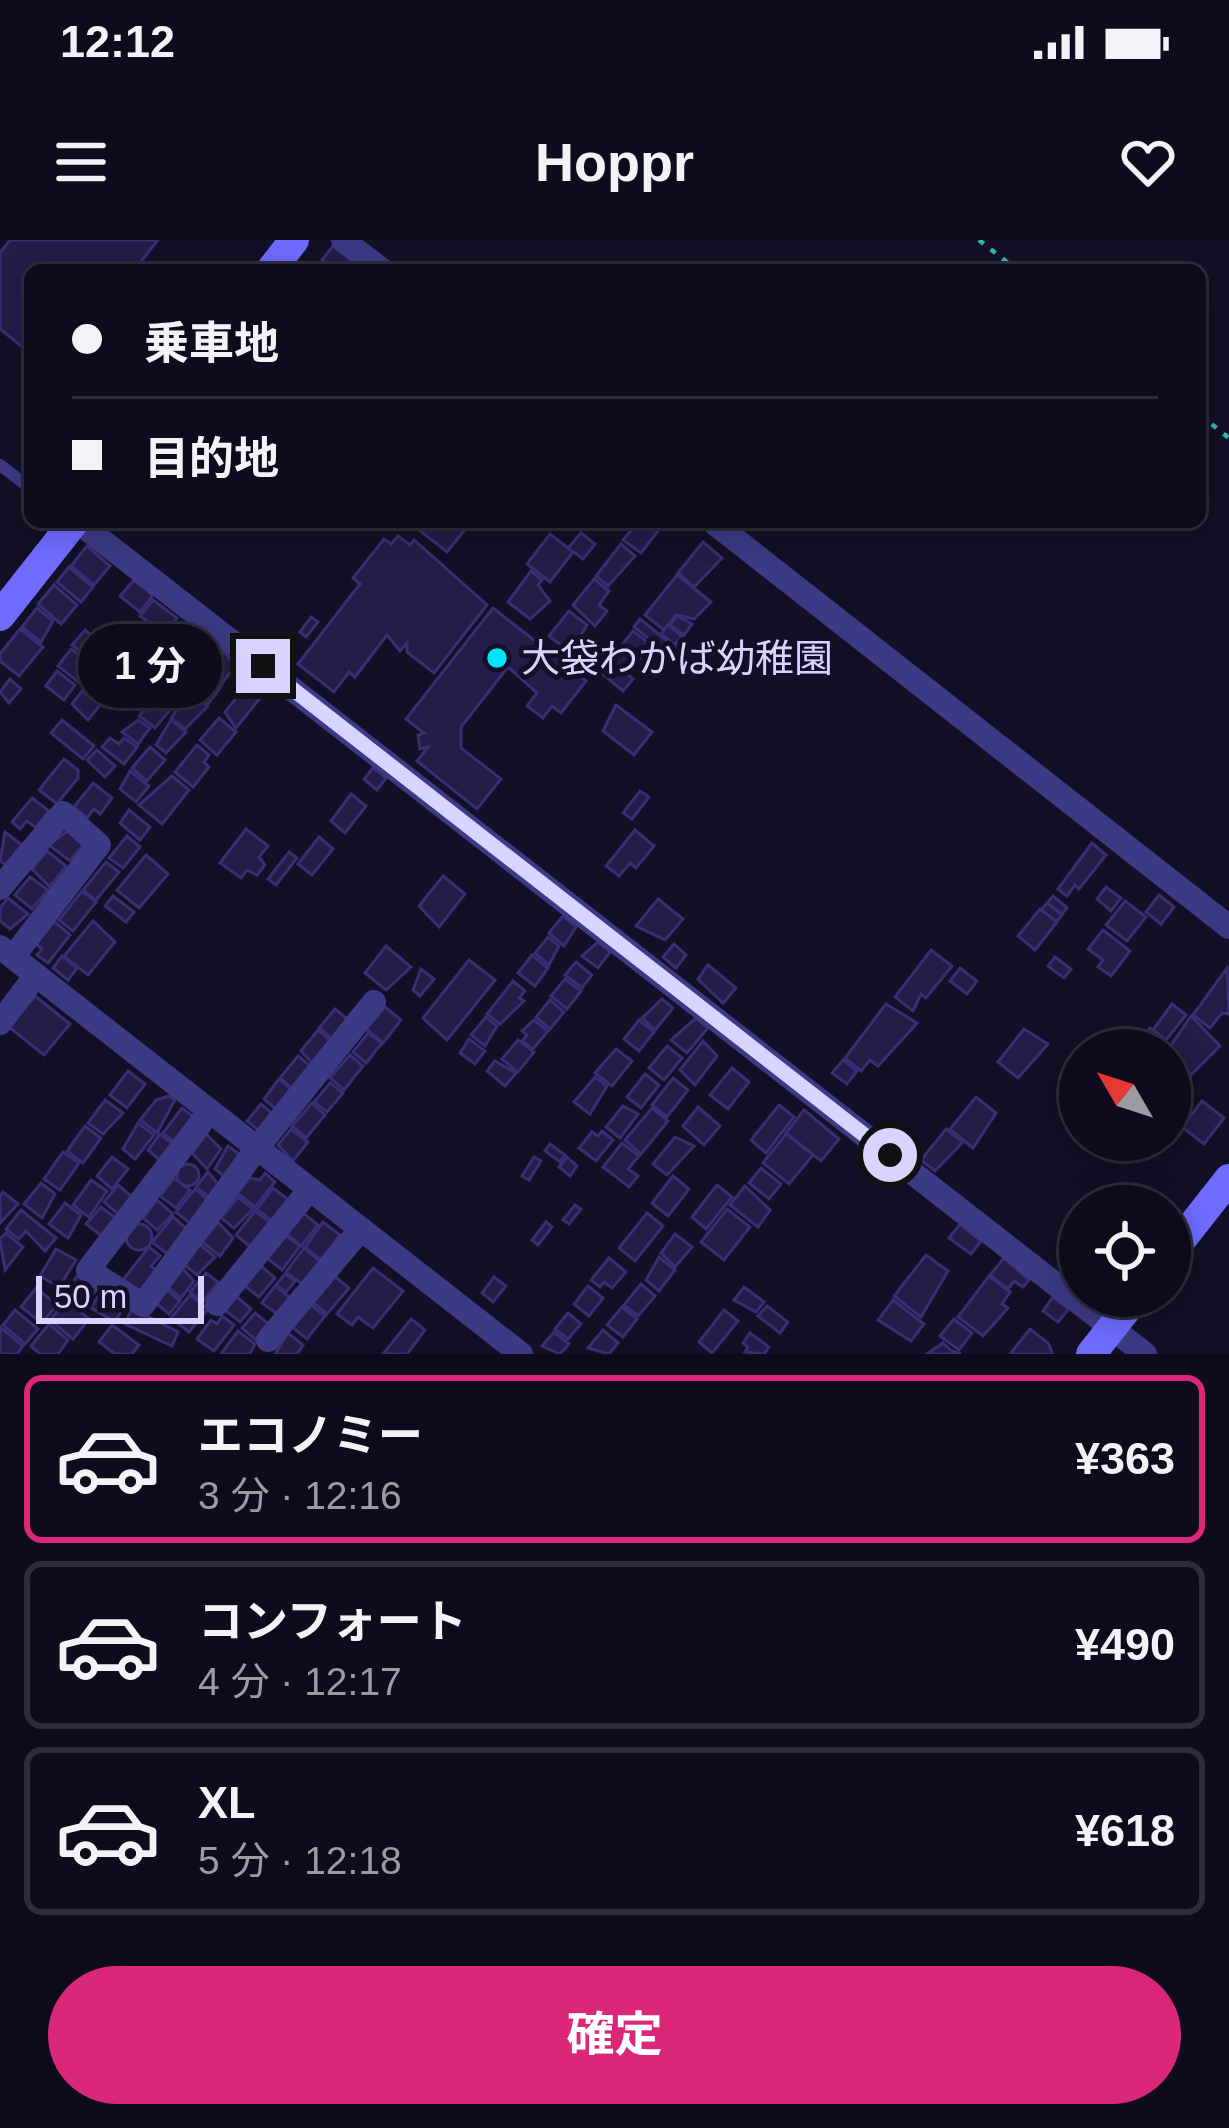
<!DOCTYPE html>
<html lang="ja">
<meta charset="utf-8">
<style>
:root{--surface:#0e0b1c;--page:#171425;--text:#f1f3f6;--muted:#9b9ba3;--line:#2e2b3b;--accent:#db2777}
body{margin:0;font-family:Helvetica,"Noto Sans JP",sans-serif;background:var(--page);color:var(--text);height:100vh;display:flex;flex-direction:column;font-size:45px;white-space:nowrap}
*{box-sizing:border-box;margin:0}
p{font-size:39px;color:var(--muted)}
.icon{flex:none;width:66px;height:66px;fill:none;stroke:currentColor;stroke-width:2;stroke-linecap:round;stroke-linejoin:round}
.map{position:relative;height:1114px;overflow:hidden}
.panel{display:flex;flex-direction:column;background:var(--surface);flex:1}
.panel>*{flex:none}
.banner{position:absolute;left:24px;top:24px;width:1182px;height:264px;border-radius:18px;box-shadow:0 6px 30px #0003,0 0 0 3px var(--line);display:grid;align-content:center;height:264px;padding:0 48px;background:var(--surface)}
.needle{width:78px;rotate:309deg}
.controls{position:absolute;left:1059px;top:789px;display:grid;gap:24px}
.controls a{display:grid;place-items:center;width:132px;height:132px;border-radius:50%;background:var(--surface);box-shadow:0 6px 30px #0003,0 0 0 3px var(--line);font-size:60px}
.scale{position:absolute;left:36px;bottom:30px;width:168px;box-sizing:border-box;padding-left:12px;border:6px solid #d9d4ff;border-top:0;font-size:33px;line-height:42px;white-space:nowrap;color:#d9d4ff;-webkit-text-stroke:9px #130f26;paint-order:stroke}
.end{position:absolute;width:54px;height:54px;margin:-27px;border:15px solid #d9d4ff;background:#111;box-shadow:0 0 0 6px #111}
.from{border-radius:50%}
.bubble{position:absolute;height:84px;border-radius:42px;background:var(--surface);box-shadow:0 6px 30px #0003,0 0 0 3px var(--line);font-size:39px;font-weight:700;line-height:84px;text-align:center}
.banner b{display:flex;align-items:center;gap:42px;height:114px;font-size:45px}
.banner b+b{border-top:3px solid var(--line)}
.banner i{width:30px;height:30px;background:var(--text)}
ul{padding:21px 0 0;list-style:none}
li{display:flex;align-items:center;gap:36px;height:168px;margin:0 24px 18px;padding:0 24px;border:6px solid var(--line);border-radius:18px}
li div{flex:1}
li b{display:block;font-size:45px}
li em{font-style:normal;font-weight:700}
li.current{border-color:var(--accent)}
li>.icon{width:108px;height:108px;stroke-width:1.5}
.cta{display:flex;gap:24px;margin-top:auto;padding:24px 48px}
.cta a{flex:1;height:138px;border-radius:72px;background:var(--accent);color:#fff;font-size:48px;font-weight:700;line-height:138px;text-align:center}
.status{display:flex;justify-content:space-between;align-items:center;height:84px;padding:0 60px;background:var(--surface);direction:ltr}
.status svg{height:33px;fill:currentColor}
header{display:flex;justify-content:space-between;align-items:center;height:156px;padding:0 48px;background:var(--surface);font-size:54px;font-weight:700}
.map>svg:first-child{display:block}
.building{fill:#241b47;stroke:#3b2d73;stroke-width:3}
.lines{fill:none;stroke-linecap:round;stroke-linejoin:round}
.path{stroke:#2fb8b0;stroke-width:4.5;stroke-dasharray:6 9;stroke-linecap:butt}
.lane{stroke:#3d3a85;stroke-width:12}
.street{stroke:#3d3a85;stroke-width:24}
.secondary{stroke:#6f6bff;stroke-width:30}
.route{stroke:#d9d4ff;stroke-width:15}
.poi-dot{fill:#00e5ff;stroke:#130f26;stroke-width:4.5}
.labels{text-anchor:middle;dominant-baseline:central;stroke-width:10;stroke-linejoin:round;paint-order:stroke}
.poi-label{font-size:39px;fill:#d9d4ff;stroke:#130f26;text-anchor:start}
</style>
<div class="status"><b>12:12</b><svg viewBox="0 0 49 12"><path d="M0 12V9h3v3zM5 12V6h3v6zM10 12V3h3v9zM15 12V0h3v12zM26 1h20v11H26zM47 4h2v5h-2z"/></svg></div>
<header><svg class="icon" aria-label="menu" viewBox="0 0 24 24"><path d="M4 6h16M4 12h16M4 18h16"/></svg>Hoppr<svg class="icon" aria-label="heart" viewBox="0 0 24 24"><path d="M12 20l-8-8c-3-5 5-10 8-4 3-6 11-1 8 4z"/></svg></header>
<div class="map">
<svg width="1229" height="1114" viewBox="0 0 1229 1114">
<rect width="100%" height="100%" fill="#130f26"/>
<g class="building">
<polygon points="10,0 158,0 134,30 30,30 30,113 0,89 0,13"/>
<polygon points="333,6 360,27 357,30 335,30 322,20"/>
<polygon points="409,282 471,282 447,312"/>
<polygon points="638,282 665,282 641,313 623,300"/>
<polygon points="581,293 595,304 583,319 568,308"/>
<polygon points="550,294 573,312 550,342 527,324"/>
<polygon points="398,296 410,305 414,300 487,365 434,433 407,412 407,403 400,411 387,395 355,437 349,432 334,452 298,424 360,344 353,338 384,299 391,304"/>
<polygon points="703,302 722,318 694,347 678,333"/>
<polygon points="621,304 635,316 608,346 596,336"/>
<polygon points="87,306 110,326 94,345 71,326"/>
<polygon points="69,327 93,347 81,362 57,342"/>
<polygon points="531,331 542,340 538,345 550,361 530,379 508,362"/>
<polygon points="677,335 711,362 694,379 676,375 664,390 645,375"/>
<polygon points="594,339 609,351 599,365 607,371 595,386 573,365"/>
<polygon points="134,340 153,355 140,372 120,356"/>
<polygon points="54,345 77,365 61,384 38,364"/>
<polygon points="153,360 177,378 158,402 141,389 147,381 140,376"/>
<polygon points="37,368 53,381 41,402 22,387"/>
<polygon points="493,368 586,441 561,473 552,466 543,478 527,466 537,453 508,427 461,487 461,508 501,539 477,569 417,521 428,507 420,509 418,495 424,493 406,479"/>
<polygon points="569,371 587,385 570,412 549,396"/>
<polygon points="677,376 692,384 684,395 670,385"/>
<polygon points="311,377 318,382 306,397 300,392"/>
<polygon points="640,379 675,407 669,415 634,387"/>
<polygon points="668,385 682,396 675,405 661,394"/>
<polygon points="20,389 43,407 19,436 0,421 0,414"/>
<polygon points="85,390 108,410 95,424 72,405"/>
<polygon points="633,391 651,405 627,434 633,439 623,451 600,432"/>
<polygon points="198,392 222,408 206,427 184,409"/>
<polygon points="126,394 149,413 140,424 114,409"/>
<polygon points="71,409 94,427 81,444 58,426"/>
<polygon points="224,411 235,426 220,446 206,435"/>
<polygon points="112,413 134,431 125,441 99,427"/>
<polygon points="57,431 75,445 64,460 46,446"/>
<polygon points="96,432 115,447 104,461 85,447"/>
<polygon points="164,432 189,445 172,465 151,448"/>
<polygon points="205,435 220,448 208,464 192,452"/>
<polygon points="10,439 21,449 9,463 0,452"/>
<polygon points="249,442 261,457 236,488 225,472"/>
<polygon points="82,451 100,465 88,480 72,464"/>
<polygon points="191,452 208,466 185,489 171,478"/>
<polygon points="149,453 170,470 155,488 139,476 145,469 139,464"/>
<polygon points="616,465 652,492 634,515 603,491"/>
<polygon points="219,478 236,492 217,515 200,500"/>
<polygon points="62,480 94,506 83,519 51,493"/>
<polygon points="138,480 150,488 138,504 122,492"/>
<polygon points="171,480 186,492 166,513 156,505"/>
<polygon points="110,498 119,504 124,498 137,507 124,524 102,507"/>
<polygon points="197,505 209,515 204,522 209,527 193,547 175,532"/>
<polygon points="150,507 165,520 147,541 132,528"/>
<polygon points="97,510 115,526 105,537 87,520"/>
<polygon points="64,519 78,530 78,538 57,564 39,550"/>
<polygon points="373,528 386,538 377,550 364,539"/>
<polygon points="130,531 149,546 136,562 120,549"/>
<polygon points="172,536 189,550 162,584 139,565"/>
<polygon points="93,543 112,558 100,574 94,569 87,578 74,567"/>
<polygon points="640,551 649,557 632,579 623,573"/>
<polygon points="351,554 366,566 345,593 331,581"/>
<polygon points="32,558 49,571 36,588 27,581 20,589 12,582"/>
<polygon points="129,570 150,587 140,600 120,583"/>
<polygon points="246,589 268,606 259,617 265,625 257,635 247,630 241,638 220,623"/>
<polygon points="69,590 85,603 70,621 49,605"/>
<polygon points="635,590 654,606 636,628 630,623 619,636 606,626"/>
<polygon points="5,592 22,605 6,625 0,621"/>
<polygon points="127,596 140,607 123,628 109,618"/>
<polygon points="319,597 333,609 312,635 298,624"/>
<polygon points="1092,603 1106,615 1079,649 1075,645 1067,656 1058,649"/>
<polygon points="47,611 66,626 50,647 32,629"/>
<polygon points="289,612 297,618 276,645 268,639"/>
<polygon points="146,615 168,634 139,668 117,650"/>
<polygon points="106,622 119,632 96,660 83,650"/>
<polygon points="443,636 465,654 439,687 419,666"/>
<polygon points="30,637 48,650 32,669 15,655"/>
<polygon points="1106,647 1121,658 1111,671 1097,659"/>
<polygon points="82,651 96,662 73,691 59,680"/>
<polygon points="1159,655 1174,667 1161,684 1146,672"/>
<polygon points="113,656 134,672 126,682 105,666"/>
<polygon points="1053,656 1067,668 1062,674 1047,663"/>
<polygon points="8,658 28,674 10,689 0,681 0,668"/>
<polygon points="658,659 683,679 665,700 636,686"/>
<polygon points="1125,661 1146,677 1127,701 1106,685"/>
<polygon points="1047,663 1062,675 1056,682 1041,670"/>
<polygon points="1040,669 1057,682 1035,710 1018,696"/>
<polygon points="563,676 576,687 564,706 549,693"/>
<polygon points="54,681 70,695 48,723 37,715 42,709 36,704"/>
<polygon points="93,681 115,702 88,735 64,716"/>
<polygon points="1103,690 1130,711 1111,736 1098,727 1103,720 1088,709"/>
<polygon points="548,697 559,706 549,725 535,713"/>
<polygon points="598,702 610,712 598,728 582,716"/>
<polygon points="674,704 686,715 676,728 663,717"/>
<polygon points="386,706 411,727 386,750 365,733"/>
<polygon points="931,710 952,726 926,758 921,754 913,771 895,757"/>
<polygon points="532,715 548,728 535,746 518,733"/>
<polygon points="62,716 77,728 68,740 53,728"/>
<polygon points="1055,717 1071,729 1064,738 1048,726"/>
<polygon points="469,720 495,740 447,800 423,778"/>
<polygon points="576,722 592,735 582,748 565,735"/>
<polygon points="708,725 736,748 723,763 698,739"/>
<polygon points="960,728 977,741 967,754 950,741"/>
<polygon points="1227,728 1229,774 1222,773 1210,788 1193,775"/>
<polygon points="421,729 434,739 420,756 413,750"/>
<polygon points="565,739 581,751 567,769 551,756"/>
<polygon points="513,741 525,751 519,758 524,761 500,784 487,774"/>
<polygon points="35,756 70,784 44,815 9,787"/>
<polygon points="662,759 673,768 655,790 642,778"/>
<polygon points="550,760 564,772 550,789 536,777"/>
<polygon points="886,764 917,783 878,826 870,820 861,831 845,818"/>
<polygon points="1172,764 1186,775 1166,800 1153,790"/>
<polygon points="385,767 401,780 383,803 366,789"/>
<polygon points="335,769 350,781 334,800 319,788"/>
<polygon points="1191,776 1220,806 1182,844 1170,835 1168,810"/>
<polygon points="486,777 497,786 485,806 471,795"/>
<polygon points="696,778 708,788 687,813 671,800"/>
<polygon points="534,780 548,791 533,809 522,801 527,795 522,791"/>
<polygon points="639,780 654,792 639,811 624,799"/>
<polygon points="1150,788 1165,800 1157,810 1133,810"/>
<polygon points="1024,789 1048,804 1018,838 998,822"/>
<polygon points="318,790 335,804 316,827 301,811"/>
<polygon points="368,793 382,803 366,823 353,812"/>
<polygon points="469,799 485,811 475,824 460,813"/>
<polygon points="518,800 534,812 518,832 502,819"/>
<polygon points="703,801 717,816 695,845 680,830"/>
<polygon points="667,806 682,818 664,840 649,828"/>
<polygon points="616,809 632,821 612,846 595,833"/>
<polygon points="350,815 363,826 344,850 330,838"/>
<polygon points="298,816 314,829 295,851 280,838"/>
<polygon points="843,820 857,831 847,844 832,833"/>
<polygon points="495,821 516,833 505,846 487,831"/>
<polygon points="732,828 749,842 728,869 710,855"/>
<polygon points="128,831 145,844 127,868 110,855"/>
<polygon points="645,834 659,845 641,868 627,857"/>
<polygon points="595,837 607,846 590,874 574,862"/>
<polygon points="673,838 688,850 667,877 652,865"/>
<polygon points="279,839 294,851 278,871 264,859"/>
<polygon points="330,843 343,853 327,872 314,862"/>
<polygon points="169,856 175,860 157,893 140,880 156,860"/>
<polygon points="976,857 996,873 973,908 950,889"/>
<polygon points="105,860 123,873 103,894 88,883"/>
<polygon points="1202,861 1224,878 1204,904 1182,887"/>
<polygon points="312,863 325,875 306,898 292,886"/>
<polygon points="261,864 275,876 262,893 247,881"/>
<polygon points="779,865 794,877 766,913 751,900"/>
<polygon points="623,866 638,874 620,898 606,887"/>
<polygon points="698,867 720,886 704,905 683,886"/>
<polygon points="182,868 195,878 178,905 163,893"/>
<polygon points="652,868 668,881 641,914 625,900"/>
<polygon points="804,870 839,899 821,921 786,893"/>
<polygon points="138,883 154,895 135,919 123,909"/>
<polygon points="85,886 101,898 83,923 67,911"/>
<polygon points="291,889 308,902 293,921 278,905"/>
<polygon points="946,889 963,902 935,931 921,920"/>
<polygon points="602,891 613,900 596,921 579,908 592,892 598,896"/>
<polygon points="160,894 176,907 163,923 148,910"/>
<polygon points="206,894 221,909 207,929 192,913"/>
<polygon points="786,894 813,915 789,944 763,923"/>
<polygon points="675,897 694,906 667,935 653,924"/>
<polygon points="622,903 639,916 628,929 638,936 629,947 603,927"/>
<polygon points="550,904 565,915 560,922 545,911"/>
<polygon points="228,906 243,917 226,938 215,929"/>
<polygon points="63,912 79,923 60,950 44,939"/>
<polygon points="112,917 128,929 112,949 97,936"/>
<polygon points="534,917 541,921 529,940 522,936"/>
<polygon points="567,917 577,926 570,936 559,927"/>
<circle cx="188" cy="935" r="11"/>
<polygon points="761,928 781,944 769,959 749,943"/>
<polygon points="208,932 222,949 213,960 196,947"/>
<polygon points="265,933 275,942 255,967 237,953 250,938 260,940"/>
<polygon points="673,936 689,949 668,976 652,963"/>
<polygon points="174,938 190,950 176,968 160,956"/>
<polygon points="91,940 107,951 89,977 73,965"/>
<polygon points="41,943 55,954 42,978 24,964"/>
<polygon points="118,945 132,957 118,974 104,962"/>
<polygon points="717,945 732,957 706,989 692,977"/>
<polygon points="745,946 770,970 758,987 730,965"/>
<polygon points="273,948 290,961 273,982 257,969"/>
<polygon points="195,949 211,962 192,985 176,972"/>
<polygon points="3,952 18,964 0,983 0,956"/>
<polygon points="238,957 253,969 234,988 221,978"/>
<polygon points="157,960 173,974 157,990 143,978"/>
<polygon points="65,963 81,975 68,998 49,984"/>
<polygon points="575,965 581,969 569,984 563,980"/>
<polygon points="101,967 117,979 103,997 86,984"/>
<polygon points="727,969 750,987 724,1020 701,1002"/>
<polygon points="21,970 56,998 45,1011 26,991 19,999 6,989"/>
<polygon points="255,971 271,983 253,1009 236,995"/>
<polygon points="303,973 318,985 301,1006 286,993"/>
<polygon points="647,973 663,986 635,1021 619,1008"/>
<polygon points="173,977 187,989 170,1016 152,1002"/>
<polygon points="218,982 233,998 220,1016 202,1002"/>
<polygon points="323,982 340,995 321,1020 305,1007"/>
<polygon points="546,982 552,987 538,1005 532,1000"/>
<circle cx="139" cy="997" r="13"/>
<polygon points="960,984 981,1001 971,1014 949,998"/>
<polygon points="6,993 23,1007 5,1030 0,999"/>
<polygon points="675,994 692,1007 675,1027 661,1013"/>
<polygon points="285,995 300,1006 282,1030 267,1018"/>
<polygon points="198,1003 215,1017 197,1035 182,1023"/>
<polygon points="149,1007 160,1016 151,1026 157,1031 143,1049 136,1050 123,1040"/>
<polygon points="304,1008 320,1021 302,1044 286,1032"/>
<polygon points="56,1009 76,1020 59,1047 40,1036"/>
<polygon points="926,1015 948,1031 921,1077 894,1056"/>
<polygon points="659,1017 675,1030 659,1051 646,1040"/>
<polygon points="609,1018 626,1032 612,1048 604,1042 600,1047 591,1040"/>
<polygon points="1004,1018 1029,1040 1023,1047 1014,1041 1008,1049 990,1035"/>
<polygon points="261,1026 275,1038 259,1057 245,1046"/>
<polygon points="181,1027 194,1041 181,1058 166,1046"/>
<polygon points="373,1028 403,1051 373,1088 358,1077 352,1085 337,1074"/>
<polygon points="206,1033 218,1042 203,1062 190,1052"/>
<polygon points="285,1034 295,1041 286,1052 276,1045"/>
<polygon points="78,1035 97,1049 84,1065 66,1051"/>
<polygon points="333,1035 349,1048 327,1074 311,1061"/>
<polygon points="989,1036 1010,1052 1002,1064 1008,1068 983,1096 958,1077"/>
<polygon points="494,1037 506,1046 493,1062 482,1053"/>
<polygon points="641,1044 655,1056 638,1076 624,1065"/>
<polygon points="275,1046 292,1059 277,1074 262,1063"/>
<polygon points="588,1046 603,1058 589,1076 574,1064"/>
<polygon points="744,1047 764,1062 756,1072 734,1060"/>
<polygon points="36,1048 57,1065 42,1083 21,1067"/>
<polygon points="102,1050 125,1064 115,1082 91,1068"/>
<polygon points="167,1050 180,1061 169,1074 156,1063"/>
<polygon points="190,1055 208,1069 189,1092 171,1078"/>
<polygon points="236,1056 251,1069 240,1082 225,1070"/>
<polygon points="1053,1057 1069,1069 1058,1082 1043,1071"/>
<polygon points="67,1060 89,1079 73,1099 50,1080"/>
<polygon points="893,1060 924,1084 911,1101 878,1080"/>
<polygon points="310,1064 325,1076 307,1099 292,1087"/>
<polygon points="767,1066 788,1082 780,1093 758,1076"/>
<polygon points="622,1067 637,1079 623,1097 607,1085"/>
<polygon points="132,1068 178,1092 172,1106 125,1084"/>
<polygon points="15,1070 38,1089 25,1104 3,1085"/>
<polygon points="724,1070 738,1081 712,1113 699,1102"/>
<polygon points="255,1073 270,1085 257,1101 242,1088"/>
<polygon points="568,1073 581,1084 568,1099 555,1089"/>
<polygon points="222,1076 234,1085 214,1111 197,1099 211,1080 217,1084"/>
<polygon points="411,1079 425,1090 407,1114 383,1114"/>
<polygon points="954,1079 972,1093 959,1110 940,1096"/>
<polygon points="49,1084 68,1100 58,1114 40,1114 31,1106"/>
<polygon points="112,1085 139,1105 132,1114 115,1114 99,1102"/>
<polygon points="0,1087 23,1106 17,1114 0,1114"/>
<polygon points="1030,1089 1048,1103 1053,1114 1010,1114"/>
<polygon points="603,1090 618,1103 609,1114 588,1108"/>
<polygon points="238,1091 255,1104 250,1114 221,1114"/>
<polygon points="554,1092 569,1104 560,1114 542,1106"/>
<polygon points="288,1093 303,1105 297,1114 275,1114"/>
<polygon points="750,1093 769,1107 764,1114 745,1112 748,1107 743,1103"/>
<polygon points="943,1103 952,1111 961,1114 927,1114"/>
</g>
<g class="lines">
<g class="path">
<polyline points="979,0 1017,30"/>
<polyline points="1200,175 1229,198"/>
</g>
<polyline class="lane" points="0,225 30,248"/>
<g class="street">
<polyline points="343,0 382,30"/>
<polyline points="78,282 1145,1114"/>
<polyline points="713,282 1229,687"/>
<polyline points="0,648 63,573 99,605 13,717"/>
<polyline points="0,707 521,1114"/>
<polyline points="0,783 36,735"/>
<polyline points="210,871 88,1030 143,1065 257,908 374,762"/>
<polyline points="217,1064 310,949"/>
<polyline points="268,1100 361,989"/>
</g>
<g class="secondary">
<polyline points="271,30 294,0"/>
<polyline points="0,376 74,282"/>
<polyline points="1170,1014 1229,939"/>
<polyline points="1091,1114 1137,1056"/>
</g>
</g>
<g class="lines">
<polyline class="route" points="263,426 890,915"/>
</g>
<circle class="poi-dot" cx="497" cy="418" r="12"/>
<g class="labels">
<g class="poi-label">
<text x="521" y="418">大袋わかば幼稚園</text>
</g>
</g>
</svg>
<div class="controls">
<a><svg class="needle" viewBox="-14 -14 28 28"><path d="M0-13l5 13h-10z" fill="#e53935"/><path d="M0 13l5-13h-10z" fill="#9b9ba3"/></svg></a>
<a><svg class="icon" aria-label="locate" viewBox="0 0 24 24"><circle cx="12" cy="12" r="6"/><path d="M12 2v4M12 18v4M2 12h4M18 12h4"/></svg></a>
</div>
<div class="scale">50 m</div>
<i class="end from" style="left:890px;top:915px"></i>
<i class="end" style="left:263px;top:426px"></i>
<div class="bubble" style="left:78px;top:384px;width:144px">1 分</div>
<div class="banner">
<b><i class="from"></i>乗車地</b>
<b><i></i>目的地</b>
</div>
</div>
<section class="panel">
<ul>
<li class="current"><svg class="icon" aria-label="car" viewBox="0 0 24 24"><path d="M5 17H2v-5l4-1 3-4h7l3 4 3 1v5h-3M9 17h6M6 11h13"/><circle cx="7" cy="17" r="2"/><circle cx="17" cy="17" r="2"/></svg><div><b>エコノミー</b><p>3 分 · 12:16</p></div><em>¥363</em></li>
<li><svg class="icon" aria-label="car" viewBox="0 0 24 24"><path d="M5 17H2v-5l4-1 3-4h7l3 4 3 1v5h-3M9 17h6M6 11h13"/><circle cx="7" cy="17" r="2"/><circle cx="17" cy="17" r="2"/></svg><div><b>コンフォート</b><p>4 分 · 12:17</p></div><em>¥490</em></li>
<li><svg class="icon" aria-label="car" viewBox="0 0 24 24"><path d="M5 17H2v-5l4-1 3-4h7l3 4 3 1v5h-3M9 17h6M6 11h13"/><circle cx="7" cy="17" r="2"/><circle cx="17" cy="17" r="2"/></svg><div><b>XL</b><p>5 分 · 12:18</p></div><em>¥618</em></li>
</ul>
<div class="cta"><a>確定</a></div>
</section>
